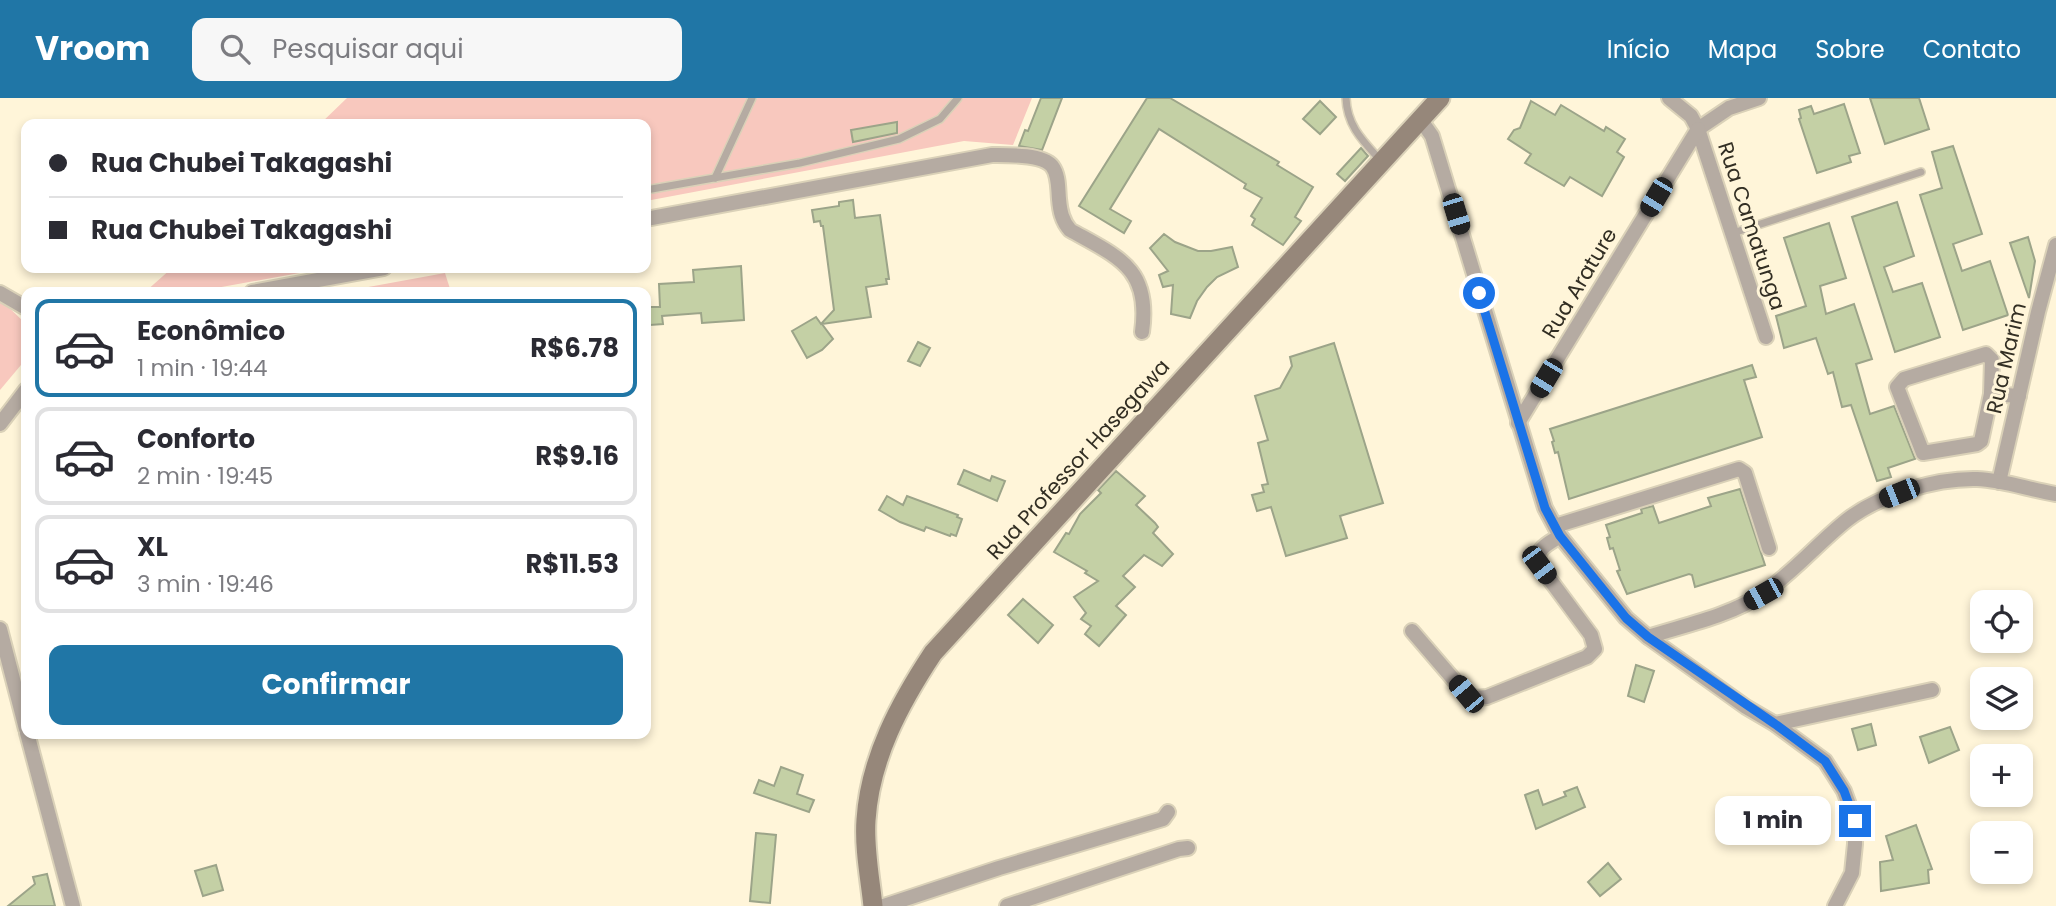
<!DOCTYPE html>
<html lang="pt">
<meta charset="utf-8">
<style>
:root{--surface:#fff;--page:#f7f7f7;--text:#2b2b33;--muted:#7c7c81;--line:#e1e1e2;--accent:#2076a6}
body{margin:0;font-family:Poppins,sans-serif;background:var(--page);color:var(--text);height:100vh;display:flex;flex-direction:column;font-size:26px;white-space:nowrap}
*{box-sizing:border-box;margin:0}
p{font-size:23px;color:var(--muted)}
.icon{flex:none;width:38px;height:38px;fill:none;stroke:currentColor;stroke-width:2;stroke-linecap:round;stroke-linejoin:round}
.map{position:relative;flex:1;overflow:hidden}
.panel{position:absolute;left:21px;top:189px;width:630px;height:452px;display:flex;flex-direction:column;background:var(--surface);border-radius:14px;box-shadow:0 4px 10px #0003}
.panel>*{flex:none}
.top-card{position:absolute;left:21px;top:21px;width:630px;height:154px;border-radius:14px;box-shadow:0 4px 10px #0003;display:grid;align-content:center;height:154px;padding:0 28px;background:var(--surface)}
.tools{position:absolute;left:1970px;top:492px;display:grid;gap:14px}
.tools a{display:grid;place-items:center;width:63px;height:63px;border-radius:14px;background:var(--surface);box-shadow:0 4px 10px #0003;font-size:35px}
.end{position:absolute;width:32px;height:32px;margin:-16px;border:9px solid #1a73e8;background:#fff;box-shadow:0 0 0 4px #fff}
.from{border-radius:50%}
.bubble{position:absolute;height:49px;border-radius:14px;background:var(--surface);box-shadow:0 4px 10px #0003;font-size:23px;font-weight:700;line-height:49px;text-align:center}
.car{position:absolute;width:21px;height:42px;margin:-21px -10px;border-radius:9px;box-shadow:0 0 5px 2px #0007;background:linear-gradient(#222 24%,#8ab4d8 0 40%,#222 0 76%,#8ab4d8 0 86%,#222 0)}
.top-card b{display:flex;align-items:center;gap:24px;height:66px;font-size:26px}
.top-card b+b{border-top:2px solid var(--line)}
.top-card i{width:18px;height:18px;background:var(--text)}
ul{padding:12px 0 0;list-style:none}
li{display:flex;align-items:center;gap:21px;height:98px;margin:0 14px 10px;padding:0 14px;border:4px solid var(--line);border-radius:14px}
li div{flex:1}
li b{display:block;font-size:26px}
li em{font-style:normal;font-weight:700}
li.active{border-color:var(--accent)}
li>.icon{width:63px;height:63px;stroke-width:1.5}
.action{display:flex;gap:14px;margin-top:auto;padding:14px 28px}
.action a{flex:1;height:80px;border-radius:14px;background:var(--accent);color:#fff;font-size:28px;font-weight:700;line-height:80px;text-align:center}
header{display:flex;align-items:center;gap:42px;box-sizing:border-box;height:98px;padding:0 35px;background:var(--accent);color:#fff}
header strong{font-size:33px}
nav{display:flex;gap:38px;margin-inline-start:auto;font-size:24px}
.search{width:490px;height:63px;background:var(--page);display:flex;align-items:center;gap:18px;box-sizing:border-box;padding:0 24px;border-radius:14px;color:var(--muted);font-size:26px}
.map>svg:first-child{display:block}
.green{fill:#f8c8be}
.building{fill:#c4d0a5;stroke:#9ca489;stroke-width:2}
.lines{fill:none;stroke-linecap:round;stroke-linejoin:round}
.lane-casing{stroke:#dad1b8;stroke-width:10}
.street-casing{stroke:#dad1b8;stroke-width:18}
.secondary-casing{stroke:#dad1b8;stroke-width:23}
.lane{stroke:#b5aba2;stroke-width:7}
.street{stroke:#b5aba2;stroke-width:14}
.secondary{stroke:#96877a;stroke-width:19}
.route{stroke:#1a73e8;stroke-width:9}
.labels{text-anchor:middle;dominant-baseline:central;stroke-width:6;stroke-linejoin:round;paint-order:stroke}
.street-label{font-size:21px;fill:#322e23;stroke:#fff5d9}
</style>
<header>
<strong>Vroom</strong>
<div class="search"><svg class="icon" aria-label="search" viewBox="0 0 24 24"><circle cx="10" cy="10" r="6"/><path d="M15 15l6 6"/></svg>Pesquisar aqui</div>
<nav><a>Início</a><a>Mapa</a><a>Sobre</a><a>Contato</a></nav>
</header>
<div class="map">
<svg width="2056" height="808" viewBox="0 0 2056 808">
<rect width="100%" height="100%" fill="#fff5d9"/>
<g class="green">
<polygon points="347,0 1032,0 1013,47 964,43 646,103 646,26 320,26"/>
<polygon points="172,170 327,170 194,194 145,194"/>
<polygon points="445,175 451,194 341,194"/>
<polygon points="0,201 26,226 26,261 0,292"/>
</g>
<g class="building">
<polygon points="1041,0 1062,0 1042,52 1019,48 1025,32 1028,33"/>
<polygon points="1147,0 1170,0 1279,64 1277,67 1313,89 1295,119 1301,123 1283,147 1252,127 1255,121 1251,118 1262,100 1244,90 1246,86 1159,31 1110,111 1131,123 1124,135 1079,108"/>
<polygon points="1870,0 1919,0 1929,31 1885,46"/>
<polygon points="1320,3 1336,19 1320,36 1303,21"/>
<polygon points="1531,3 1555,17 1561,7 1604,33 1606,29 1625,41 1617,54 1624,59 1602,98 1570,79 1564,88 1525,65 1531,56 1508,41 1514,32 1520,30"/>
<polygon points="1844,6 1860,55 1849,58 1851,64 1817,75 1799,21 1801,20 1799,12 1811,8 1814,16"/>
<polygon points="897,24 897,35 853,44 851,32"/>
<polygon points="1953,48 1982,136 1953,146 1962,173 1990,163 2008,217 1963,232 1920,97 1942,90 1932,54"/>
<polygon points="1361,50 1368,58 1345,83 1337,76"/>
<polygon points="853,102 855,120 880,117 889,181 886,181 887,186 866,189 871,219 822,226 833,241 822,252 807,260 792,233 816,219 821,226 834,212 823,128 821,128 820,123 814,124 812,112 839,108 839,104"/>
<polygon points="1897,104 1914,158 1884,169 1893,194 1922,185 1940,239 1895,254 1852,119"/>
<polygon points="1829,125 1846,180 1820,188 1826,216 1854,206 1872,261 1856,266 1870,316 1894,308 1915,361 1888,370 1891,379 1877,383 1851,307 1842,309 1833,274 1828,276 1816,240 1784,250 1776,218 1806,208 1784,140"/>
<polygon points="1164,136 1175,144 1198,153 1211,153 1232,149 1238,169 1217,179 1207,189 1197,203 1190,220 1171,216 1173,187 1163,189 1159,177 1168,173 1150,150"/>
<polygon points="2028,139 2035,163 2029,200 2010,145"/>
<polygon points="741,168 744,222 702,225 701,215 662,218 663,226 650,227 648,209 660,209 659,186 694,184 693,172"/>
<polygon points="918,244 930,250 920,268 908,263"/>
<polygon points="1334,245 1383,405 1340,418 1347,440 1286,458 1271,409 1257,413 1252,397 1264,394 1262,387 1268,386 1258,345 1268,342 1255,298 1280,290 1292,268 1290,259"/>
<polygon points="1752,267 1756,279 1744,282 1762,339 1569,401 1558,354 1555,355 1552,344 1554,343 1550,331"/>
<polygon points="964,372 990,383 992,378 1005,383 997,403 958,386"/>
<polygon points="1116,373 1145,398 1136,407 1155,425 1158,429 1153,435 1173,456 1162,468 1144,457 1123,478 1135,489 1116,508 1126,517 1099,548 1085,536 1091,528 1081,521 1086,515 1074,499 1098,483 1085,475 1087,473 1054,454 1066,435 1069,436 1080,416 1101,395 1098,392"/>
<polygon points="1740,391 1765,467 1695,489 1692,477 1689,476 1627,496 1617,473 1620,472 1613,450 1610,451 1607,440 1610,439 1606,427 1642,415 1641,411 1653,408 1659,425 1711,408 1708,400"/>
<polygon points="887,398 903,407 907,398 958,417 957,419 962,421 956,438 951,436 950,438 926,429 924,433 900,424 879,412"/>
<polygon points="1023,501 1053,527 1038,545 1008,517"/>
<polygon points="1636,567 1654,573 1644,604 1628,598"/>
<polygon points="1871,626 1876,647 1858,652 1852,631"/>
<polygon points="1950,629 1959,652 1929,665 1920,639"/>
<polygon points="781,669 803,677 797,696 814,702 809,714 754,695 759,682 774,688"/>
<polygon points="1577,689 1585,709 1536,731 1525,697 1538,692 1543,707 1566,698 1564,694"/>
<polygon points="1916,727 1932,771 1928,772 1929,785 1881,793 1880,764 1893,762 1886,738"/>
<polygon points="756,735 776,737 770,805 750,803"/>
<polygon points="1608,765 1621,781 1600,798 1588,784"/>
<polygon points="216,767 223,792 203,798 195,773"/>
<polygon points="47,776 55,808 8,808 35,786 33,779"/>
</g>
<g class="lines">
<g class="lane-casing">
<g id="lane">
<path d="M1346,0C1347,28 1363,43 1381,63"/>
<polyline points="715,80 752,0"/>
<polyline points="646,92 800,65 899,41 940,21 958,0"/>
<polyline points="1733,135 1921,74"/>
</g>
</g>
<g class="street-casing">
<g id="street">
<polyline points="1669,0 1691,18 1698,31 1729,10 1759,0"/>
<polyline points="1420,21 1432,38 1545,410 1560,438 1626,520 1648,539 1746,609 1775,626 1825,663 1844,693 1855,723 1855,746 1852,775 1835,808"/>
<polyline points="1698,31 1766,239"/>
<path d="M646,121L992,57C1007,57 1042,56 1052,68C1059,77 1058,91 1059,101C1060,113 1062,123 1070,132C1118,159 1151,170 1142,234"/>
<polyline points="252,194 384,170"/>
<polyline points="0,195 26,210"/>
<polygon points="1986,256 1992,262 1991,296 1981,343 1977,346 1923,355 1897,289 1904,281"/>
<polyline points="1991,296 2019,298"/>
<polyline points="1518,325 1698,31"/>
<polyline points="0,326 26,292"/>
<polyline points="1999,384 2038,214 2056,147"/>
<polyline points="1555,428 1739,371 1745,375 1769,450"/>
<polyline points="0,531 26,631"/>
<path d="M1412,533L1466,596L1476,600L1487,599L1587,559L1595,551L1591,537L1539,467C1535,450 1548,446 1560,438"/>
<path d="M1648,539C1685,527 1730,518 1762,496C1793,475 1818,445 1847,422C1879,397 1936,380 1977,381C2004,382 2030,392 2056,396"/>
<polyline points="1775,626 1932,592"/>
<polyline points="27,635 73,808"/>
<polyline points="884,808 999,770 1163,721 1168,714"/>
<polyline points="1007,808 1179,751 1188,750"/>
</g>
</g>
<g class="secondary-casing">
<path id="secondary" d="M873,808C870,780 864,750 866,722C870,660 900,605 933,555L1440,0"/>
</g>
<use href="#lane" class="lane"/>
<use href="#street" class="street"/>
<use href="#secondary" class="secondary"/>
</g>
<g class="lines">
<polyline class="route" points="1479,195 1545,410 1560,438 1626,520 1648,539 1775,626 1825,663 1844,693 1855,723"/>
</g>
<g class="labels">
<g class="street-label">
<text transform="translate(1752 128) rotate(72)">Rua Camatunga</text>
<text transform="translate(1579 185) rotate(-59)">Rua Arature</text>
<text transform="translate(2006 260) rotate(-77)">Rua Marim</text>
<text transform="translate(1078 361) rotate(-48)">Rua Professor Hasegawa</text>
</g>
</g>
</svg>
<div class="tools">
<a><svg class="icon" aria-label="locate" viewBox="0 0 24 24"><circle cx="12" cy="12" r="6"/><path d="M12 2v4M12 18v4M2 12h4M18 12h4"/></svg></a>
<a><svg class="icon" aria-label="layers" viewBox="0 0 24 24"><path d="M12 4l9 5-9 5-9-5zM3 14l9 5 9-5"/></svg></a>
<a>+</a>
<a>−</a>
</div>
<i class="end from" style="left:1479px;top:195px"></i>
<i class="end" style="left:1855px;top:723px"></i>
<div class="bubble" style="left:1715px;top:698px;width:116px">1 min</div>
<i class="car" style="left:1656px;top:99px;rotate:211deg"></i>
<i class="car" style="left:1456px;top:116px;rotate:163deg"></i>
<i class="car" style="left:1546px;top:280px;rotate:211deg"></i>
<i class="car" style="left:1899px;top:395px;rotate:248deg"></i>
<i class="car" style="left:1539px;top:467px;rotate:143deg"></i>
<i class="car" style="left:1763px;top:496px;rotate:241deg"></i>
<i class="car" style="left:1466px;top:596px;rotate:320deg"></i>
<div class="top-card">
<b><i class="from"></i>Rua Chubei Takagashi</b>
<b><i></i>Rua Chubei Takagashi</b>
</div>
<section class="panel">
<ul>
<li class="active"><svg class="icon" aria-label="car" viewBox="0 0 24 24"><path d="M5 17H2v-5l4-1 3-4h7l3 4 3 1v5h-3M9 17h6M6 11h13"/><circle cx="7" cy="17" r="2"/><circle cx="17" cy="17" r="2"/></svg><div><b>Econômico</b><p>1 min · 19:44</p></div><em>R$6.78</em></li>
<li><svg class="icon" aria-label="car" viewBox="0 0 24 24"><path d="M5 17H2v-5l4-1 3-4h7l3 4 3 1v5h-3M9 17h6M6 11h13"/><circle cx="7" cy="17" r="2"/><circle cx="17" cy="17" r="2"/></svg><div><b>Conforto</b><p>2 min · 19:45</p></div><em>R$9.16</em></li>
<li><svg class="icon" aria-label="car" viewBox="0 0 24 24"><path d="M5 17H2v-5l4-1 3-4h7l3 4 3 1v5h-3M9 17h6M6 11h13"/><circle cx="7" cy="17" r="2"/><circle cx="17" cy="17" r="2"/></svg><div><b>XL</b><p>3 min · 19:46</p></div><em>R$11.53</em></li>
</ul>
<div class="action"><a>Confirmar</a></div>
</section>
</div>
